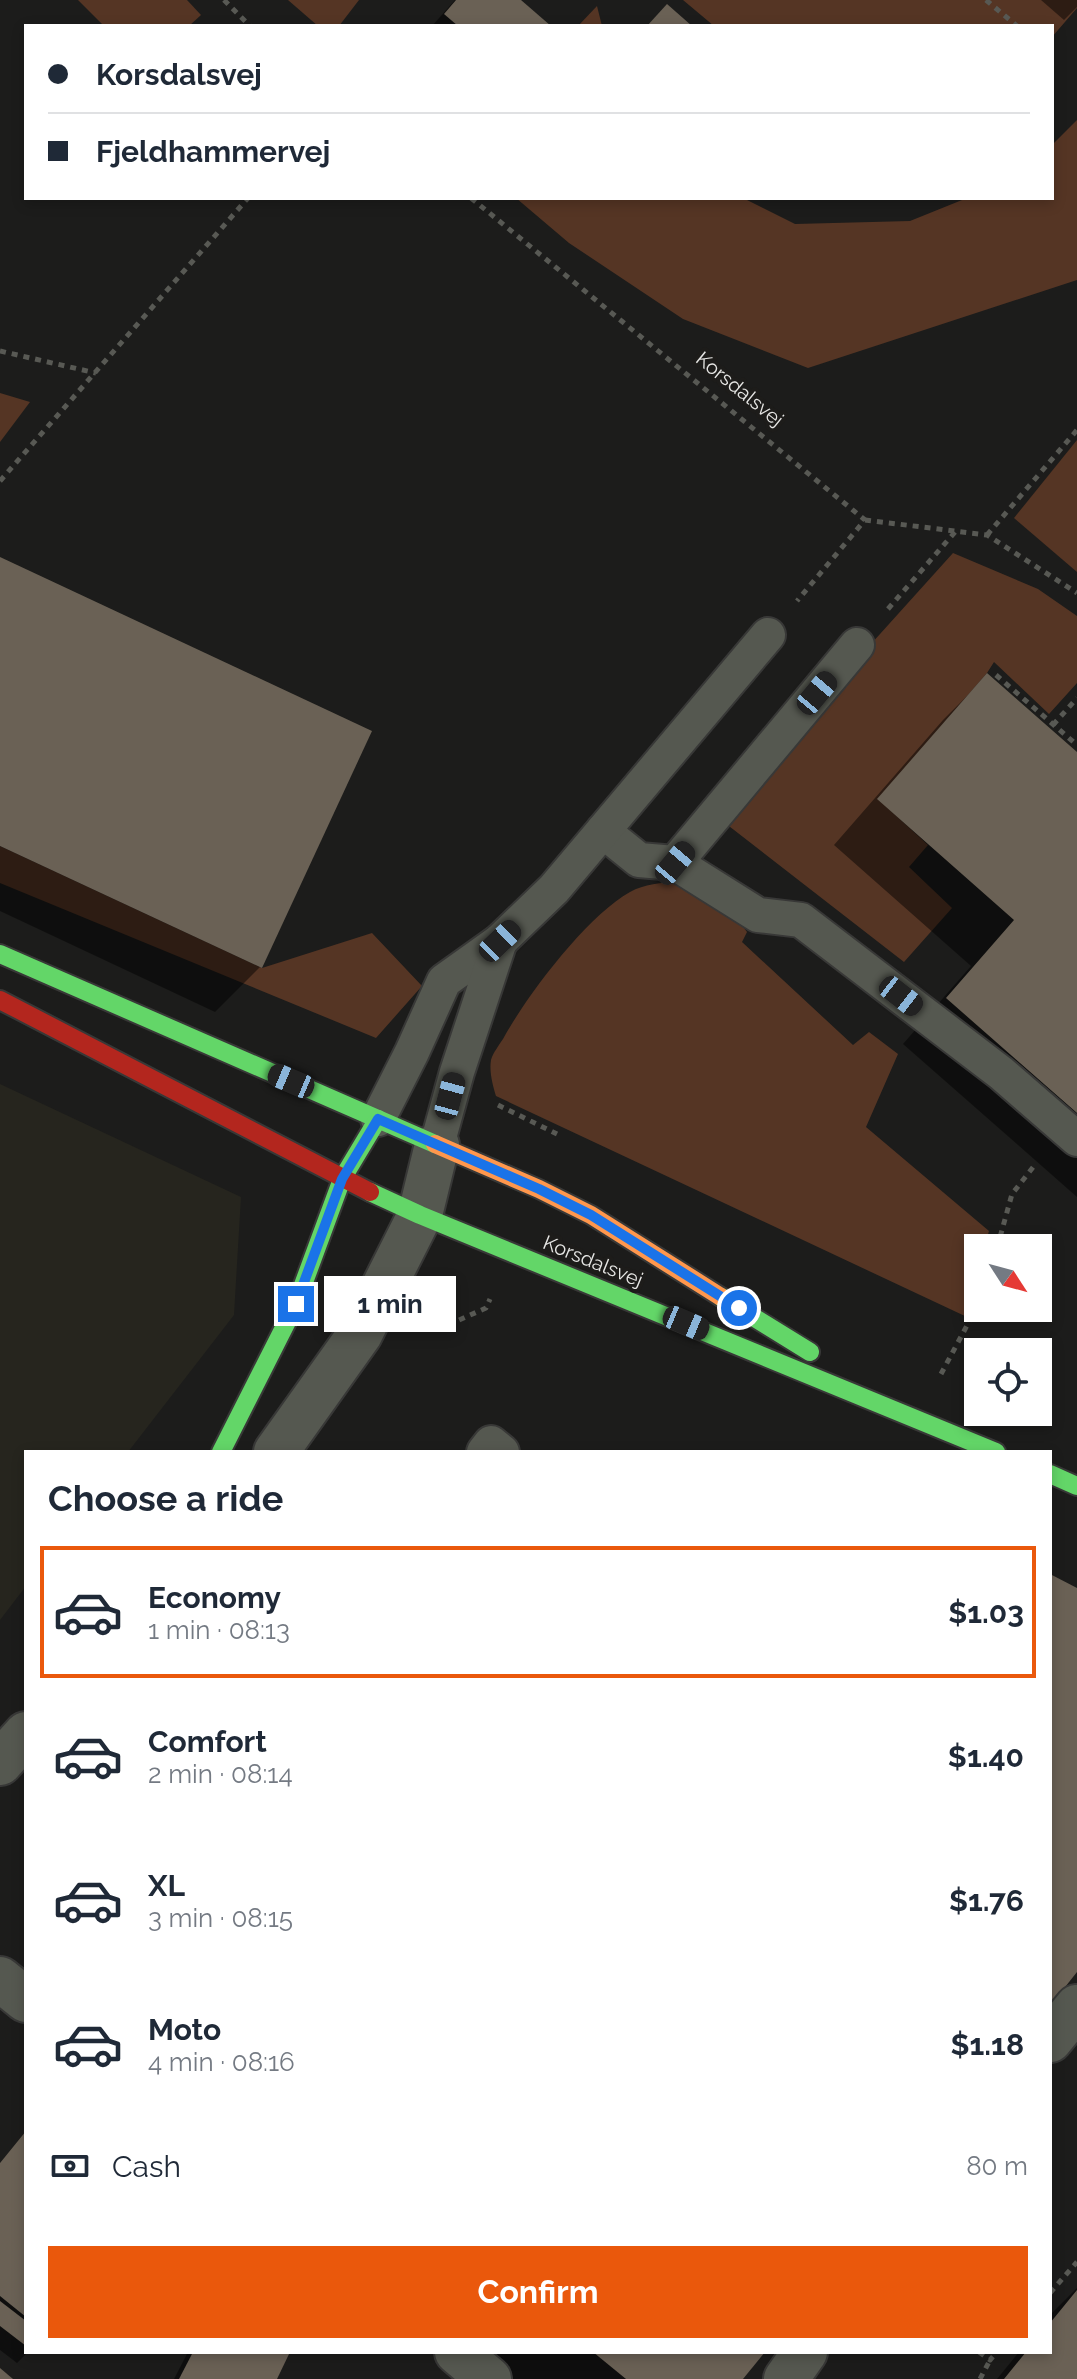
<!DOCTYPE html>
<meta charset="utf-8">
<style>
:root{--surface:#fff;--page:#f2f2f3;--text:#1f2937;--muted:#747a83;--line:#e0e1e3;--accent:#ea580c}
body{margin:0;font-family:Raleway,sans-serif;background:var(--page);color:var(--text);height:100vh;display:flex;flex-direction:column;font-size:30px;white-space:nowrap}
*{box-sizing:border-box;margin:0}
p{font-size:26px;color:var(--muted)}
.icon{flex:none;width:44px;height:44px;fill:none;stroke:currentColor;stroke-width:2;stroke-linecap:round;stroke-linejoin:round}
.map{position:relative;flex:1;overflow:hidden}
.drawer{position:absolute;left:24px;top:1450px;width:1028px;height:904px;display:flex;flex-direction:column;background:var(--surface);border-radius:0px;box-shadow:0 4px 12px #0003}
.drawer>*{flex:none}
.top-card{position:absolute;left:24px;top:24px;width:1030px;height:176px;border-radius:0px;box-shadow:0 4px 12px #0003;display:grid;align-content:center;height:176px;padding:0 24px;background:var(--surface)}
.needle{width:52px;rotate:126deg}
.fabs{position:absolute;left:964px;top:1234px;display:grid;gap:16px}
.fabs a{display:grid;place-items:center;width:88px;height:88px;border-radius:0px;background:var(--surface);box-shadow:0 4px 12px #0003;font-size:40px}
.end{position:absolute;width:36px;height:36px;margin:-18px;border:10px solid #1a73e8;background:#fff;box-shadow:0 0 0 4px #fff}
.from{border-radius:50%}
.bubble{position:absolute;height:56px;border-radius:0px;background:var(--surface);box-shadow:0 4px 12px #0003;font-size:26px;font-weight:700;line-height:56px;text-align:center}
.car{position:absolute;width:24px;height:48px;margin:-24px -12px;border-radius:10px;box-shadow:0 0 6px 2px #0007;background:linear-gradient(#222 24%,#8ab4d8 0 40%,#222 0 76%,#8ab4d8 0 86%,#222 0)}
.top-card b{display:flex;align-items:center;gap:28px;height:76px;font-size:30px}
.top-card b+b{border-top:2px solid var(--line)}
.top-card i{width:20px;height:20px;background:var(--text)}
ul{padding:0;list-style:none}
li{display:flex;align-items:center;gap:24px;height:132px;margin:0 16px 12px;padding:0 8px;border:4px solid transparent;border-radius:0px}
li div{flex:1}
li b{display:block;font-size:30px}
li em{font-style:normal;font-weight:700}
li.selected{border-color:var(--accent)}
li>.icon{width:72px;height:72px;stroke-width:1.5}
h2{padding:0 24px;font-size:36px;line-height:96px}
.pay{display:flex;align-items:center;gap:20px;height:88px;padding:0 24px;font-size:30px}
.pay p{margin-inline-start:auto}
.cta{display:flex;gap:16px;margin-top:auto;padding:16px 24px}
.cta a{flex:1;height:92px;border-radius:0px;background:var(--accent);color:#fff;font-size:32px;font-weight:700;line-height:92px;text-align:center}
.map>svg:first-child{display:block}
.built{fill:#26251e}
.green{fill:#553524}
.shadow{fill:#0007}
.building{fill:#6a6155}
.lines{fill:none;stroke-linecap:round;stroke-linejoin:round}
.lane-casing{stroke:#383837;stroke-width:38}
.street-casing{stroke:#383837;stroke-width:48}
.fast-casing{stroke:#383837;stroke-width:22}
.slow-casing{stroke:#383837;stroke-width:22}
.jam-casing{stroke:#383837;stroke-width:22}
.path{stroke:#585954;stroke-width:5;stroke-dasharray:6 6;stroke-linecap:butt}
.lane{stroke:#555850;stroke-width:34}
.street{stroke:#555850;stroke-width:44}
.fast{stroke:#63d668;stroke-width:18}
.slow{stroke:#ff974d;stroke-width:18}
.jam{stroke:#b3261e;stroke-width:18}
.route{stroke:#1a73e8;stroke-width:10}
.labels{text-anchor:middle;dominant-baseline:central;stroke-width:8;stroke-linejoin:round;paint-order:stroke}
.street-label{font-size:20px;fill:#e7e7e5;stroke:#1d1c1a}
</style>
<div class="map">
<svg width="1077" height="2379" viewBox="0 0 1077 2379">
<rect width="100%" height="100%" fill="#1c1c1b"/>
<polygon class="built" points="0,1084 241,1197 234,1315 128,1452 26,1452 26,1586 0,1620"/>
<g class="green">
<polygon points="78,0 187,0 201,15 189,26 104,26"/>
<polygon points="288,0 359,0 339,26 318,26"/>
<polygon points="683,0 1077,0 1077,8 1052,37 1052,26 714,26"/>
<polygon points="597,6 602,26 578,26"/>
<polygon points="1077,120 1077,280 808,368 683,319 569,243 516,198 743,198 795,224 910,221 967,198 1052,198 1052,145"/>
<polygon points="0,393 30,402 0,442"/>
<polygon points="1077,440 1077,572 1014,518"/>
<polygon points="953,553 1038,589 1077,616 1077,683 1049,714 994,662 987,673 878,799 928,845 909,867 952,908 904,962 716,816"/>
<polygon points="0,846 262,968 372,933 422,986 376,1038 0,883"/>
<path d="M677,881L726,904L747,932L742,942L853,1045L869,1032L898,1054L866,1127L989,1231L984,1248H978V1273L967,1317L496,1096C493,1086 489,1072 491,1060C493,1053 499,1045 503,1039C527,995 587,916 630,892C644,884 662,883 677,881Z"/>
</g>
<g class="shadow">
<polygon points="455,0 518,0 548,26 432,26"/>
<polygon points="1041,0 1077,0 1077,7 1064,20"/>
<polygon points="0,560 260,967 215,1012 0,911"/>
<polygon points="987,676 1077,755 1077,1197 903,1044 971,966 834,845 943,720"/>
<polygon points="26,2131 26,2352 28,2352 17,2363 0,2350 0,2163"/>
<polygon points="1077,2288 1077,2379 997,2379 1019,2352 1050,2352 1050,2315"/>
<polygon points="188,2352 288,2352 275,2379 174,2379"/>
<polygon points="476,2352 763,2352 740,2379 509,2379"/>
</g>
<g class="building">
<polygon points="456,0 521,0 551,26 458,26 444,14"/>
<polygon points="667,4 692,26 647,26"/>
<polygon points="0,557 372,731 262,968 0,846"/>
<polygon points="987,673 1077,752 1077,1113 946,998 1014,920 877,799"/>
<polygon points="1050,1574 1077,1588 1077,1972 1050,2006"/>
<polygon points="26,2131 26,2317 0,2296 0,2163"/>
<polygon points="1077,2290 1077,2379 1004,2379 1026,2352 1050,2352 1050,2323"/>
<polygon points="0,2301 26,2321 26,2346 0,2326"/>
<polygon points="193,2352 290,2352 277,2379 179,2379"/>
<polygon points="593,2352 765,2352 743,2379 626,2379"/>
<polygon points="0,2368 13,2379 0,2379"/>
</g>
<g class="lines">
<g class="lane-casing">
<g id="lane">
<polyline points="603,831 639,860 675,863 758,915 801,920 1001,1073 1077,1139"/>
<polyline points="675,863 857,645"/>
<polyline points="378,1119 412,1052 444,981 500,941 554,889 768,635"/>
<polyline points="437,1145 457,1072 500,941"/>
<polyline points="484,1452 491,1443 502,1452"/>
</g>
</g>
<g class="street-casing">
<g id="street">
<polyline points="276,1452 360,1334 420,1215 437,1145"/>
<polyline points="0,1763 26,1734"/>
<polyline points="0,1979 26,2000"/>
<polyline points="1050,2040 1077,2007"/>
<polyline points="457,2352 489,2379"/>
<polyline points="786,2379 805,2352"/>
</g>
</g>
<g class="fast-casing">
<g id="fast">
<polyline points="0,954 435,1144"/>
<polyline points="370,1192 420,1215 996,1452"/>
<polyline points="721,1297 810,1352"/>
<polyline points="221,1452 296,1304 342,1179 378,1119"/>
<polyline points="1050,1474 1077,1486"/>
</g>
</g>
<g class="slow-casing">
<polyline id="slow" points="435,1144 539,1189 591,1215 721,1297"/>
</g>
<g class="jam-casing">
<polyline id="jam" points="0,1000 370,1192"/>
</g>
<g class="path">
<polyline points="224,0 250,26"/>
<polyline points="986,0 1017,26"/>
<polyline points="471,198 865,520 797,601"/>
<polyline points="0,351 96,373"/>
<polyline points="0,481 248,198"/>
<polyline points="865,520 987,535 1077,593"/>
<polyline points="987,535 1077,430"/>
<polyline points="888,609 955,532"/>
<polyline points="996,675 1077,745"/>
<polyline points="1053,725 1077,698"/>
<polyline points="498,1105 557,1134"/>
<polyline points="997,1248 1012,1194 1034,1166"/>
<polyline points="427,1320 441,1328 486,1308 490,1299"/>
<polyline points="941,1374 978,1305"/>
<polyline points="1050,2293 1077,2262"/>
<polyline points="979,2352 990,2360 997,2352"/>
<polyline points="980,2379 990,2360"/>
</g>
<use href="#lane" class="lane"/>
<use href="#street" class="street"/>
<use href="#fast" class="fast"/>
<use href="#slow" class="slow"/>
<use href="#jam" class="jam"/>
</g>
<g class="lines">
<polyline class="route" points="296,1304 342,1179 378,1119 539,1189 591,1215 739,1308"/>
</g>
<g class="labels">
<g class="street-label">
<text transform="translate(740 389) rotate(39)">Korsdalsvej</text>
<text transform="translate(593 1261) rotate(22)">Korsdalsvej</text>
</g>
</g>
</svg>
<div class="fabs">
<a><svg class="needle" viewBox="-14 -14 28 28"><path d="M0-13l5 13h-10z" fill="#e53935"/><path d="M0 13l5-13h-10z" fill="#747a83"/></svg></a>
<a><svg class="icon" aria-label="locate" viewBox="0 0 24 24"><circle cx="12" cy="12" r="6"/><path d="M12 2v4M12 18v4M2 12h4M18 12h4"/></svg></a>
</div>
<i class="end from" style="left:739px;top:1308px"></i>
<i class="end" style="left:296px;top:1304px"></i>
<div class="bubble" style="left:324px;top:1276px;width:132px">1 min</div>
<i class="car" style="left:817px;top:693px;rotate:40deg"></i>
<i class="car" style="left:675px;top:863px;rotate:40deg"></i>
<i class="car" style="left:500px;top:941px;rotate:46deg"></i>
<i class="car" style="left:901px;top:996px;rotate:128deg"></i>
<i class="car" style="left:291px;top:1081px;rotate:293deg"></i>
<i class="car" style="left:450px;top:1096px;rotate:15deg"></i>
<i class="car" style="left:686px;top:1323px;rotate:113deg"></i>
<div class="top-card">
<b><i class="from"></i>Korsdalsvej</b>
<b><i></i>Fjeldhammervej</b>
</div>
<section class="drawer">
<h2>Choose a ride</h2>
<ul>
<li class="selected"><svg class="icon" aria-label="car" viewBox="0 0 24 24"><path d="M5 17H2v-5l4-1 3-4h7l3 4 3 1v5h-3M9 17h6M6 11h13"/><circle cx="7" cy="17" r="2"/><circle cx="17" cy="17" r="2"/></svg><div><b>Economy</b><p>1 min · 08:13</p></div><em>$1.03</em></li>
<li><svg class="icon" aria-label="car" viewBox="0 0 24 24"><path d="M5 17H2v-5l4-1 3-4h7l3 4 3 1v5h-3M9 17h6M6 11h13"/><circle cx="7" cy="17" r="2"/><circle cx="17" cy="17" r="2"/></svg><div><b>Comfort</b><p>2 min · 08:14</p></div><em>$1.40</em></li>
<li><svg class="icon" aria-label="car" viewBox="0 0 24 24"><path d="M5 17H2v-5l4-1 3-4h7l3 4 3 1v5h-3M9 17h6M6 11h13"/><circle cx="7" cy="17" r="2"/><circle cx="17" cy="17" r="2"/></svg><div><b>XL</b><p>3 min · 08:15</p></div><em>$1.76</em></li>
<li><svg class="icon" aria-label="car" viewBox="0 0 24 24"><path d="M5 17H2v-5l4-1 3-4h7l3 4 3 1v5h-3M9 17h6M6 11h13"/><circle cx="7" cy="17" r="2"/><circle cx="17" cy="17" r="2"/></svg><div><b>Moto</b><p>4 min · 08:16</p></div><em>$1.18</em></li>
</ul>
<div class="pay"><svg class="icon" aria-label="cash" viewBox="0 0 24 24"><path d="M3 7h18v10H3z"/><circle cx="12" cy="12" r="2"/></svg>Cash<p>80 m</p></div>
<div class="cta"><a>Confirm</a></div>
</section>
</div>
